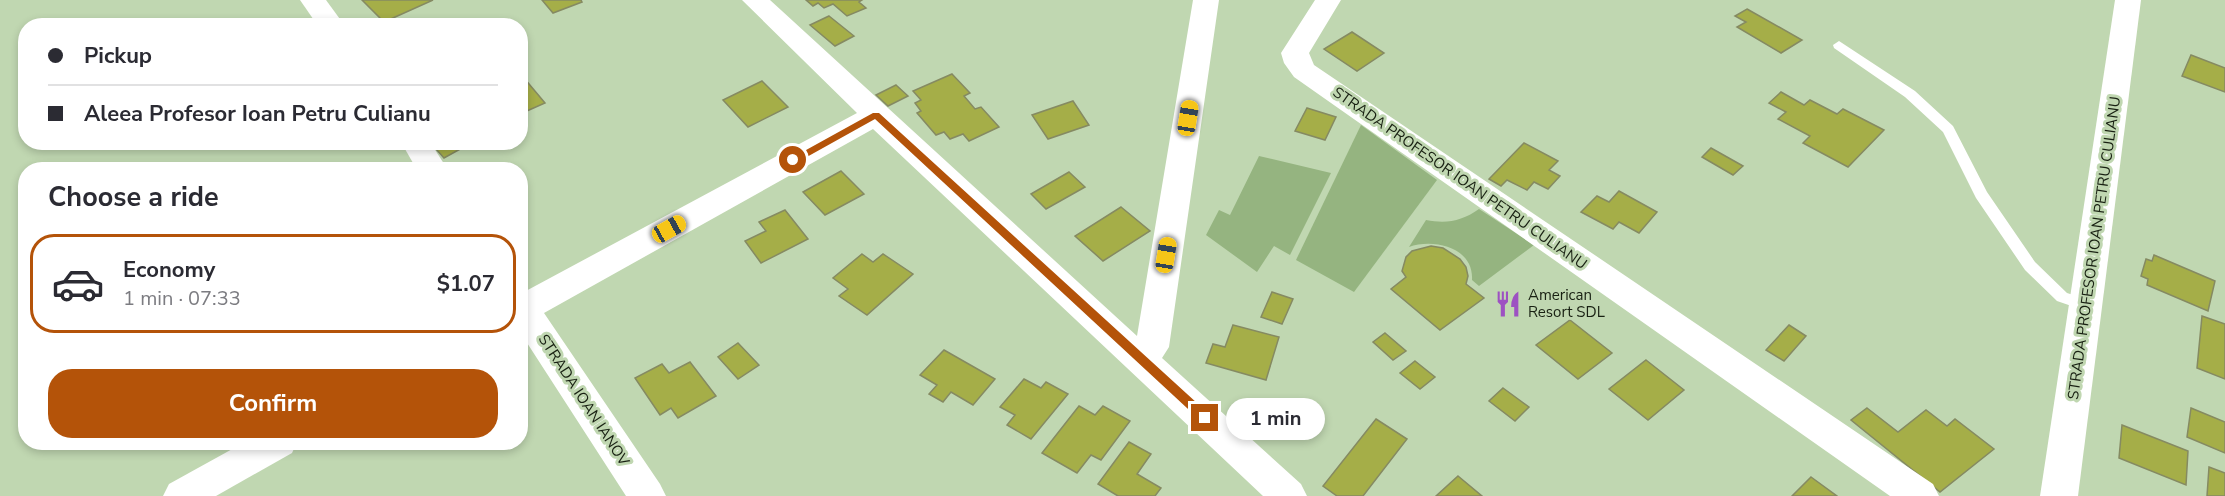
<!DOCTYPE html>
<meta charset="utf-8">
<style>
:root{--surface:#fff;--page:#f2f2f3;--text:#2b2b33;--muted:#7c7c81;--line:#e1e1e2;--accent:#b45309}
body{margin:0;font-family:"Nunito Sans",sans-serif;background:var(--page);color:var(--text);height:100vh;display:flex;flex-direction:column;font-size:22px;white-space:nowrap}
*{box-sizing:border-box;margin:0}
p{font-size:20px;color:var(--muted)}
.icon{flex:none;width:33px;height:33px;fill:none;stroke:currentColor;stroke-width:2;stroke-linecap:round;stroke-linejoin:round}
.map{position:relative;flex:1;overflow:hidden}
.side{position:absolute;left:18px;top:162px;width:510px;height:288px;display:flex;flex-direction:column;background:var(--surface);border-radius:24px;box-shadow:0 3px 9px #0003}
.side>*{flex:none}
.guide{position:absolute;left:18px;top:18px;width:510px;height:132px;border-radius:24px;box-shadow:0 3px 9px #0003;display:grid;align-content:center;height:132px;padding:0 30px;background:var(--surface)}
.end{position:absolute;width:27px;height:27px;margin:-14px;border:8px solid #b45309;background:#fff;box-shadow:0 0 0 3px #fff}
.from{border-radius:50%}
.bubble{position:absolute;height:42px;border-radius:21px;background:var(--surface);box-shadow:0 3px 9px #0003;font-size:20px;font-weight:700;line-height:42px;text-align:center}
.car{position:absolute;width:18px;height:36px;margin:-18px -9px;border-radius:8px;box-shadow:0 0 4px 2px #0007;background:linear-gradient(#f5c518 24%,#345 0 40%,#f5c518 0 76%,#345 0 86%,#f5c518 0)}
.guide b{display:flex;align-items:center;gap:21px;height:57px;font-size:22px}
.guide b+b{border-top:2px solid var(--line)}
.guide i{width:15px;height:15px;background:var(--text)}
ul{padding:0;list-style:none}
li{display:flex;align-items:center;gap:18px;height:99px;margin:0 12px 9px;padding:0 18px;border:3px solid transparent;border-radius:24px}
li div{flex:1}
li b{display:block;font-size:22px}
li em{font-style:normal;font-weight:700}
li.active{border-color:var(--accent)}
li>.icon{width:54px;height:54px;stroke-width:1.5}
h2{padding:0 30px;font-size:27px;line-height:72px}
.action{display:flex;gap:12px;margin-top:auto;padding:12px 30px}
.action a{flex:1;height:69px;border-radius:24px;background:var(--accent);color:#fff;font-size:24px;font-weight:700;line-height:69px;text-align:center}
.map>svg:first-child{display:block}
.green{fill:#95b480}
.building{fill:#a5ae48;stroke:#858a62;stroke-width:1.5}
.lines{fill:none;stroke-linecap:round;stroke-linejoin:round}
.lane{fill:#fff;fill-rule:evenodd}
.street{fill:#fff;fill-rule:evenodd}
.route{fill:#b45309}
.labels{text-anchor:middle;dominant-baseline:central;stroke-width:6;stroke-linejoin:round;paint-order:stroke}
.street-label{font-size:15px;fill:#182012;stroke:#c0d7b1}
.poi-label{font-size:15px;fill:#182012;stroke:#c0d7b1;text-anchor:start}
</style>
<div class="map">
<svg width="2225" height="496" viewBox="0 0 2225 496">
<rect width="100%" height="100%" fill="#c0d7b1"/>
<g class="green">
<polygon points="1361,125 1437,180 1354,292 1296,260"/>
<polygon points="1259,156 1331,173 1290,255 1274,246 1257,272 1206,235 1219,210 1230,215"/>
<path d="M1479,209L1534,245L1479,286L1472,280C1474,247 1433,238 1409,247L1426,220C1447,224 1462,221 1479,209Z"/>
</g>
<g class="building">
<polygon points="362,0 433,0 384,22"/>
<polygon points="542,0 581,0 582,2 553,13"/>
<polygon points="806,0 862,0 859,2 866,8 847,16 833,4 824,8 818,3 813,6"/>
<polygon points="1747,9 1802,40 1781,53 1737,27 1746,22 1735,16"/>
<polygon points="829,16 854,36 835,46 810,25"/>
<polygon points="1352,32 1384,53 1357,71 1324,49"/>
<polygon points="2191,55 2225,68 2225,92 2182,76"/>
<polygon points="952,74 970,93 964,96 975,109 981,107 999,127 969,141 963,134 950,139 944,132 936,135 917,113 921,111 915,103 921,100 913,91"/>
<polygon points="524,78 545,103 520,114 520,79"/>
<polygon points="762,81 788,107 748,127 723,100"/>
<polygon points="896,85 908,96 888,106 876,95"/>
<polygon points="1781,92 1804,105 1810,100 1837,114 1843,109 1884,130 1848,167 1803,143 1810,136 1778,119 1786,112 1769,103"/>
<polygon points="1073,101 1089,125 1048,139 1032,115"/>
<polygon points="1307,108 1336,117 1325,140 1295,131"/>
<polygon points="448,142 470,142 471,143 444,158 436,149"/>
<polygon points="1524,143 1558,161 1549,170 1560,176 1548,189 1534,182 1527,190 1507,180 1501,186 1489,179"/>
<polygon points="1711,148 1743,166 1733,175 1702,157"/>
<polygon points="841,171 864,194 825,215 803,192"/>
<polygon points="1069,172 1085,187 1046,209 1031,194"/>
<polygon points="1619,191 1657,212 1639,233 1619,222 1613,229 1581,212 1597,196 1609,202"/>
<polygon points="1121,207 1150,231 1103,261 1075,236"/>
<polygon points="785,210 808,239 761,263 745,241 766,231 759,222"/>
<polygon points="1431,246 1443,248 1460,259 1466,267 1468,276 1466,284 1484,298 1440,330 1391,289 1406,277 1402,271 1406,257 1412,251"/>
<polygon points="862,254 873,262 883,254 913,274 867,315 839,296 848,289 833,278"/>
<polygon points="2154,255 2215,281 2208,311 2147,285 2148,279 2141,276 2146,259 2152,261"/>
<polygon points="1272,292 1293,299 1282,324 1261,317"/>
<polygon points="2202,316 2225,324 2225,379 2197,368"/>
<polygon points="1570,320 1612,353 1578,379 1536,345"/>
<polygon points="1233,325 1279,337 1266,380 1206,363 1213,344 1225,347"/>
<polygon points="1789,325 1806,336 1784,361 1766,350"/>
<polygon points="1385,333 1406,351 1393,360 1373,342"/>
<polygon points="738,343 759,365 738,379 718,357"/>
<polygon points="944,350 995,379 973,405 951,392 943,402 929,394 937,385 920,375"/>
<polygon points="1646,360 1684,390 1648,420 1609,389"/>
<polygon points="1415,361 1435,377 1420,389 1400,373"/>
<polygon points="690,362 716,396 678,418 671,408 660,415 635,378 662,364 669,373"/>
<polygon points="1024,379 1041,388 1046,382 1068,394 1031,439 1007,425 1015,415 1000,407"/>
<polygon points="1503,388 1529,407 1515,421 1489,401"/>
<polygon points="1079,406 1095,415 1103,406 1130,421 1101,460 1091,455 1077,473 1042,453"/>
<polygon points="1867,408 1898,432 1926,410 1947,426 1955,419 1994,449 1940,492 1851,420"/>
<polygon points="2191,408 2225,422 2225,453 2187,437"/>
<polygon points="1376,419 1407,439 1363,496 1337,496 1323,486"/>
<polygon points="2122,425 2188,451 2186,485 2119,458"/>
<polygon points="1129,442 1151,454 1137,474 1161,488 1155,496 1118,496 1098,484"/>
<polygon points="2209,467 2225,473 2225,496 2207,496"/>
<polygon points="1458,476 1482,496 1436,496"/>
<polygon points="1811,477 1837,496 1792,496"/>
</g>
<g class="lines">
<polygon class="lane" points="1839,41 1915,91 1953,126 1987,192 2035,262 2067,293 2092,301 2094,305 2092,309 2086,311 2057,301 2025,270 1976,198 1943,132 1905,97 1834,48 1833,45"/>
<g class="street">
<polygon points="300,0 326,0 345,26 318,26"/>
<polygon points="742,0 770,0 1137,336 1193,0 1219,0 1169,347 1162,358 1301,484 1307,496 1263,496 873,129 544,313 660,484 666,496 626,496 520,332 520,291 524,292 857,113"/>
<polygon points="1315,0 1341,0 1309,53 1314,65 1933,484 1939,496 1890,496 1294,77 1284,63 1281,53"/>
<polygon points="2115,0 2141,0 2078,496 2040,496"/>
<polygon points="401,142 430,142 448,170 417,170"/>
<polygon points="245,442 297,442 292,453 216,496 163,496 169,484"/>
</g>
</g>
<polygon class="route" points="873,113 879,113 1209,414 1209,421 1201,421 875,119 796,163 793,164 788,160"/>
<defs>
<g id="restaurant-bare" transform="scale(2.07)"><path d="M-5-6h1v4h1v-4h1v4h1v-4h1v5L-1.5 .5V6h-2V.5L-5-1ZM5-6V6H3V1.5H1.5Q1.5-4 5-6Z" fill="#9d51c2" stroke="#c0d7b1" stroke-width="2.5" paint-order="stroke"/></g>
</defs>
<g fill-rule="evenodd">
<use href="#restaurant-bare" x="1508" y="304"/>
</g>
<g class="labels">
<g class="street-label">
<text transform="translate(1460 178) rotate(35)">STRADA PROFESOR IOAN PETRU CULIANU</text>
<text transform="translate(2094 248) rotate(-82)">STRADA PROFESOR IOAN PETRU CULIANU</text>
<text transform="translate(584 400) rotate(57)">STRADA IOAN IANOV</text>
</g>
<g class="poi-label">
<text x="1528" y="295">American<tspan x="1528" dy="17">Resort SDL</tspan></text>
</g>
</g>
</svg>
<i class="end from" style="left:793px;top:160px"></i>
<i class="end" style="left:1205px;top:418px"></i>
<div class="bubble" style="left:1226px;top:398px;width:99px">1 min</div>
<i class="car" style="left:1188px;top:118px;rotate:9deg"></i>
<i class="car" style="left:669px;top:229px;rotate:61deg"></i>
<i class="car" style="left:1166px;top:255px;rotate:9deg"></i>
<div class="guide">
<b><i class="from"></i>Pickup</b>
<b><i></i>Aleea Profesor Ioan Petru Culianu</b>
</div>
<section class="side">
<h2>Choose a ride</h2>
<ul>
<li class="active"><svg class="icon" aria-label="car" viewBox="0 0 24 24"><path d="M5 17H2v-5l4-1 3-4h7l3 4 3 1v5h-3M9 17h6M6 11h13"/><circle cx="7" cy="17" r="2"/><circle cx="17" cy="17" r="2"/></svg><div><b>Economy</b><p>1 min · 07:33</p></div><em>$1.07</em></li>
</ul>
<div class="action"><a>Confirm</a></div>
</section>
</div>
